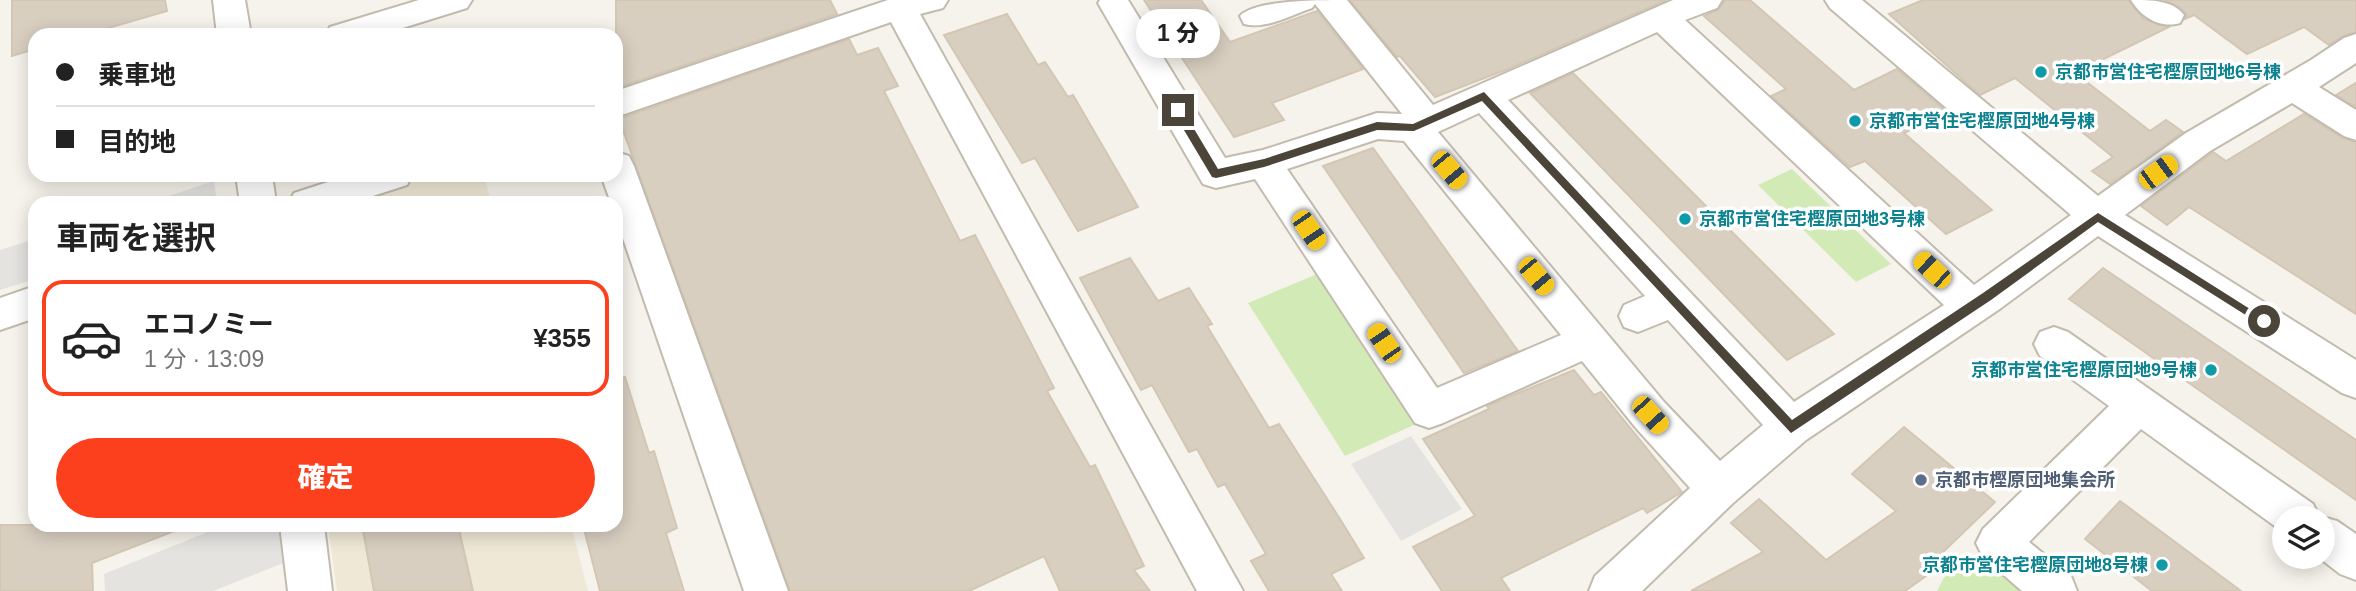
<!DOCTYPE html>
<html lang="ja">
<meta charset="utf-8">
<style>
:root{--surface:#fff;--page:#f2f2f2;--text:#222;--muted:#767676;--line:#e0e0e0;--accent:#fc3f1d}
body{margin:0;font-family:Arial,"Noto Sans JP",sans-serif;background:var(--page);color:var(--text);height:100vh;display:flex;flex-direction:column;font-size:26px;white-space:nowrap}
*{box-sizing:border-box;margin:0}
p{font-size:23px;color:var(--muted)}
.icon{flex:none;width:38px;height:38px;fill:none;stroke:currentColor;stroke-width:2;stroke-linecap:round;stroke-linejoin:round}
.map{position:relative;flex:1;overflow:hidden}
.drawer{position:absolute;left:28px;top:196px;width:595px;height:336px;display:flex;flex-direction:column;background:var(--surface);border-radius:21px;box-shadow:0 4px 18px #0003}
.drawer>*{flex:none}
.banner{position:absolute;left:28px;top:28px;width:595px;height:154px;border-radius:21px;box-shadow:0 4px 18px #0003;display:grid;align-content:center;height:154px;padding:0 28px;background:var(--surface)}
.controls{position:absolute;left:2272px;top:506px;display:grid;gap:14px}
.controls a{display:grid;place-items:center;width:63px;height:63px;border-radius:50%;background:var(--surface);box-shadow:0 4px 18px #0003;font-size:35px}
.end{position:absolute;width:32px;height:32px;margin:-16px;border:9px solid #4b4439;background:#fff;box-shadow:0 0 0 4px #fff}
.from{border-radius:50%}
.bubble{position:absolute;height:49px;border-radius:24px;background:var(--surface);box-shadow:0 4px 18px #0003;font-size:23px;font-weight:800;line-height:49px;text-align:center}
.car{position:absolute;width:21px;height:42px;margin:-21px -10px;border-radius:9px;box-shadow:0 0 5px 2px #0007;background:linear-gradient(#f5c518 24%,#345 0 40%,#f5c518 0 76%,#345 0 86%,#f5c518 0)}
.banner b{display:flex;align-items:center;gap:24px;height:66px;font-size:26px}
.banner b+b{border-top:2px solid var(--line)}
.banner i{width:18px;height:18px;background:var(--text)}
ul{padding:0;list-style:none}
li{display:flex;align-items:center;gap:21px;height:116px;margin:0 14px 10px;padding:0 14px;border:4px solid transparent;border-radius:21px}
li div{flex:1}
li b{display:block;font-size:26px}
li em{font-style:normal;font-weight:800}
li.current{border-color:var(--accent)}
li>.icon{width:63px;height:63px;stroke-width:1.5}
h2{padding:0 28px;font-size:32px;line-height:84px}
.button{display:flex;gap:14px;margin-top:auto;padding:14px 28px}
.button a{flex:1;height:80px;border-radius:42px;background:var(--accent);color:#fff;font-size:28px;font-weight:800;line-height:80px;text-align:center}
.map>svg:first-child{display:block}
.education{fill:#efe8d6}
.green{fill:#d2eab5}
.parking{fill:#e5e3e0}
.building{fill:#d8cfc1;stroke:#d3c7b4;stroke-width:2}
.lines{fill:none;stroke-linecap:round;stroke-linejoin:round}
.minor-casing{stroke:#c2bbae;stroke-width:4}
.minor{fill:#fff;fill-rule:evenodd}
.route{fill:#4b4439}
.culture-dot{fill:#0f9aa8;stroke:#fff;stroke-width:2.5}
.service-dot{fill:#5c6f8a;stroke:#fff;stroke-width:2.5}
.labels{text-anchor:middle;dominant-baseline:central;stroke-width:7;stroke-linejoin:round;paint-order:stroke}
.culture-label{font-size:18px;font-weight:bold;fill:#0d838f;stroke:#fff;text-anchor:start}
.service-label{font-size:18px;font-weight:bold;fill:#4e5e75;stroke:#fff;text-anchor:start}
</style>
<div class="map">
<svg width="2356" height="591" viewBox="0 0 2356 591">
<rect width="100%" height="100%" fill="#f6f3ec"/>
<g class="education">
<polygon points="434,175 484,175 491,203 349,203"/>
<polygon points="328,525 571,525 588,591 337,591"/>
</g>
<g class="green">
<polygon points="1792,169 1891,264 1856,282 1758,185"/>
<polygon points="1322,272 1425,420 1345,456 1248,303"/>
<polygon points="1991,555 2032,591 1937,591 1948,570 1978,557"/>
</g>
<g class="parking">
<polygon points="214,181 217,203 147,203"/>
<polygon points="35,239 35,279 0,290 0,250"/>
<polygon points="1411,436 1462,509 1401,541 1351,464"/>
<polygon points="225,525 280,525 286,562 213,591 105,591 104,574"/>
</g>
<g class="building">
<polygon points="12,0 165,0 167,11 84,35 35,35 35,49 12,56"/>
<polygon points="616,0 830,0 837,14 616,88"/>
<polygon points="1144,0 1201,0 1230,42 1317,11 1363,69 1272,103 1284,120 1234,137"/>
<polygon points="1350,0 1666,0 1508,69 1435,97 1400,56 1397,57"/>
<polygon points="1725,0 1750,0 1854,90 1897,69 1947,112 1904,133 1992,210 1946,234 1865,161 1850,167 1771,96 1786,89 1704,16 1718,10"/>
<polygon points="1923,0 2128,0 2144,19 2169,27 2075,73 2150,131 2166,120 2183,132 2110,184 2092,171 2113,157 2015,78 1980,95 1889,14"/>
<polygon points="2164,0 2356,0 2356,32 2343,36 2329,45 2304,27 2247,54 2194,15 2185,19 2187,15 2181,8"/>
<polygon points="1007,14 1038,65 1045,62 1068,97 1073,95 1138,207 1078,231 1035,158 1022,163 944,35"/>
<polygon points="849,39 857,55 878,48 898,86 884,91 960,241 975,235 1054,388 1047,391 1090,467 1095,465 1144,566 1134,570 1150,591 1060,591 1044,556 969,591 790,591 619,119"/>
<polygon points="1573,73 1834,334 1787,360 1530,93"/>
<polygon points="2356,83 2356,107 2336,95"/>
<polygon points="2304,114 2343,138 2356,142 2356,314 2189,207 2167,225 2141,206 2213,152 2226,161"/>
<polygon points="1373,148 1518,351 1464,373 1323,166"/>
<polygon points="1130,258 1158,301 1189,288 1212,324 1207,326 1269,428 1279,424 1340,519 1364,558 1331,574 1342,591 1269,591 1251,561 1266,554 1225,484 1218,487 1197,449 1189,452 1152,385 1141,390 1080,278"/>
<polygon points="2103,268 2356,440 2356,500 2069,299"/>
<polygon points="1574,370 1594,395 1601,392 1682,492 1647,513 1643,508 1501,578 1510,591 1442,591 1413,547 1475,516 1423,439 1489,409 1487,406"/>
<polygon points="625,377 649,453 654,451 677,528 666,533 684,591 600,591 583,525 616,525 616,378"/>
<polygon points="1904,427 1995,502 1941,554 1947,561 1905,591 1691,591 1763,552 1731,523 1759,499 1826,560 1896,511 1852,474"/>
<polygon points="2120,501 2241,591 2152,591 2085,539"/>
<polygon points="0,525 181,525 182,528 92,563 93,591 0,591"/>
<polygon points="362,525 458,525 473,591 374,591"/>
</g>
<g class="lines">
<g class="minor-casing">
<g id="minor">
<polygon points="213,0 245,0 251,35 217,35"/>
<polygon points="419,0 472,0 467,8 380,35 325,35 330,27"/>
<polygon points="888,0 948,0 943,8 920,14 1243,591 1197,591 891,22 616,117 616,91"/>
<path d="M1100,0H1128L1225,158L1263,150L1377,113L1402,114L1315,4L1312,8C1291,15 1266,30 1244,24L1240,16C1254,0 1320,0 1347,0L1433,105L1673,0H1722L1717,8L1685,20L1974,285L2071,215L1830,8L1825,0H1862L2098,196L2186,133L2311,60L2344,38L2356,34V63L2319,87L2356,110V140L2344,136L2292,103L2210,151L2125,215L2356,360V398L2342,393L2098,236L2001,308L1806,440L1733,503L1642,591H1589L1595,576L1690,488L1636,428L1582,361L1443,423L1429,428L1415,423L1255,179L1216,188L1203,184L1098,3ZM1657,32L1944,305L1794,402L1508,100ZM1479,113L1645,296L1624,305L1619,316L1624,327L1638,332L1668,320L1763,425L1720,461L1664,402L1438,132ZM1378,139L1404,141L1561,335L1437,388L1287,169Z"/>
<path d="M2131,0C2152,0 2172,0 2184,15L2180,23C2160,29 2141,17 2131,0Z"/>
<polygon points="616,152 629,156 634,166 788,591 744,591 616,218 616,203 611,203 601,175 616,175"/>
<polygon points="236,175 272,175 276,203 240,203"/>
<polygon points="350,175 412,175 407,185 351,203 289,203 294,193"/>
<polygon points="35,286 35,318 0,330 0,298"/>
<polygon points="2054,327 2068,332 2313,504 2319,516 2337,521 2356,534 2356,580 2340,574 2317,556 2322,556 2322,518 2284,518 2283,532 2141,429 2029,542 2071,576 2077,591 2022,591 1983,557 1976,543 1983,529 2109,406 2040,356 2034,344 2040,332"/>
<polygon points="280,525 324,525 332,591 288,591"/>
</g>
</g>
<use href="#minor" class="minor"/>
</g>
<polygon class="route" points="1484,92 1792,420 1983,293 2098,213 2269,321 2264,325 2260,324 2098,222 1991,300 1791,433 1482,101 1414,131 1377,130 1264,167 1216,178 1212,177 1172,110 1178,106 1181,107 1218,169 1264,159 1377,122 1413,124"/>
<g class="culture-dot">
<circle cx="2041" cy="72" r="7"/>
<circle cx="1855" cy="121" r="7"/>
<circle cx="1685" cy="219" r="7"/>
<circle cx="2211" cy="370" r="7"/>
<circle cx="2162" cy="565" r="7"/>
</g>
<circle class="service-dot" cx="1921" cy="480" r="7"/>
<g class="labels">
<g class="culture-label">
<text x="2055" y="72">京都市営住宅樫原団地6号棟</text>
<text x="1869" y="121">京都市営住宅樫原団地4号棟</text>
<text x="1699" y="219">京都市営住宅樫原団地3号棟</text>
<text x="2197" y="370" text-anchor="end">京都市営住宅樫原団地9号棟</text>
<text x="2148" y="565" text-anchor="end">京都市営住宅樫原団地8号棟</text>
</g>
<g class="service-label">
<text x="1935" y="480">京都市樫原団地集会所</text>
</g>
</g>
</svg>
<div class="controls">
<a><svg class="icon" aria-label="layers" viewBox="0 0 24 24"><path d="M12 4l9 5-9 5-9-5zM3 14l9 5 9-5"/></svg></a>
</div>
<i class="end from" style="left:2264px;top:321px"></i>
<i class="end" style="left:1178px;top:110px"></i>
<div class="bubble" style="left:1136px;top:9px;width:84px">1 分</div>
<i class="car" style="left:1449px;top:170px;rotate:140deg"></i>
<i class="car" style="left:2158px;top:172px;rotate:54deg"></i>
<i class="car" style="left:1309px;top:230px;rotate:146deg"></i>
<i class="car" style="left:1932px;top:270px;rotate:313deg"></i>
<i class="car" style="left:1536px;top:276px;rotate:140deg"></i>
<i class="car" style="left:1384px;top:343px;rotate:326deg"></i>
<i class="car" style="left:1650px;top:415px;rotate:138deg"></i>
<div class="banner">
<b><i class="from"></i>乗車地</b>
<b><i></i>目的地</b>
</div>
<section class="drawer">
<h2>車両を選択</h2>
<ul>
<li class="current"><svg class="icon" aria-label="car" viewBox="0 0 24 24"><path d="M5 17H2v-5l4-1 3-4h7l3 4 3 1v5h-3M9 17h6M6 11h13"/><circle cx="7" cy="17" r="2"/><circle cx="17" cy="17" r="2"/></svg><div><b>エコノミー</b><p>1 分 · 13:09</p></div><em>¥355</em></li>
</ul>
<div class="button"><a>確定</a></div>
</section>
</div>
